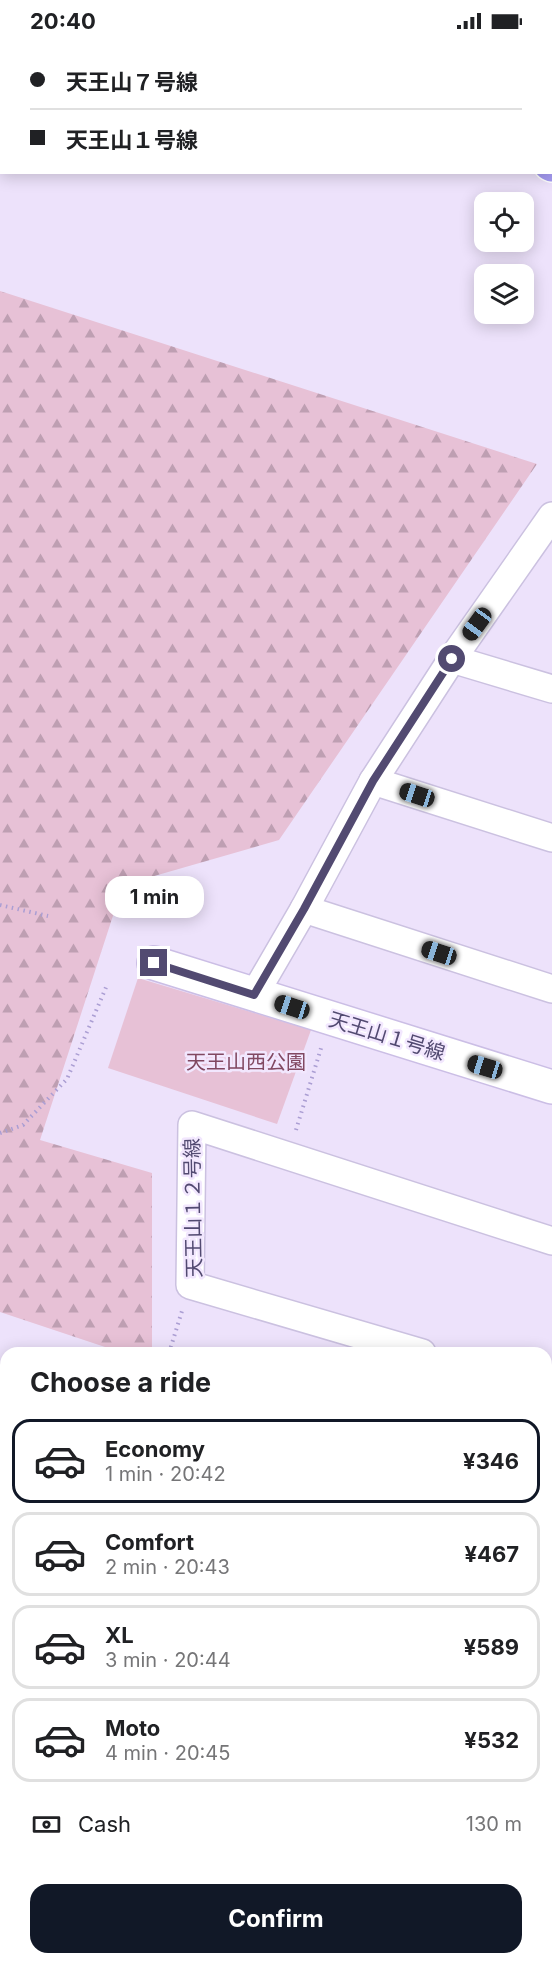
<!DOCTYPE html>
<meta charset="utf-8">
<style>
:root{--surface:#fff;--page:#f2f2f2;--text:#202124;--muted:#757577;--line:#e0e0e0;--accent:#111827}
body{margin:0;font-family:Inter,"Noto Sans JP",sans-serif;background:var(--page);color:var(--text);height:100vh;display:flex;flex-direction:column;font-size:22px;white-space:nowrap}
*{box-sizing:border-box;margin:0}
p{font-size:20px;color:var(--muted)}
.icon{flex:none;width:33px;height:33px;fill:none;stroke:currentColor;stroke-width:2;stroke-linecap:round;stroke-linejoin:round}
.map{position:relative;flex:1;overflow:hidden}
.details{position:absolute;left:0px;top:1305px;width:552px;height:618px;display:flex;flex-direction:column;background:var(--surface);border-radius:18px 18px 0 0;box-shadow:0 3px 15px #0003}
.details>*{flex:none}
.guide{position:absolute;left:0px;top:0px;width:552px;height:132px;box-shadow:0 3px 15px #0003;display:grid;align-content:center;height:132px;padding:0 30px;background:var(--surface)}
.tools{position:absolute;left:474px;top:150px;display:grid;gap:12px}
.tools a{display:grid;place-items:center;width:60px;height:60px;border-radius:12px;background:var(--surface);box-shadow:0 3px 15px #0003;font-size:30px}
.end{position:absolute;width:27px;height:27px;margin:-14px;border:8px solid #524a71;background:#fff;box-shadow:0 0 0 3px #fff}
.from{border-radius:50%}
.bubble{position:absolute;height:42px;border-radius:18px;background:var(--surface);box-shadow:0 3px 15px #0003;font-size:20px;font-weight:700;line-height:42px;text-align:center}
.car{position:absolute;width:18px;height:36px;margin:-18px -9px;border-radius:8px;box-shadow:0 0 4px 2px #0007;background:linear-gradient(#222 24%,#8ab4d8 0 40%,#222 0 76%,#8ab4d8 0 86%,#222 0)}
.guide b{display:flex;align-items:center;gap:21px;height:57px;font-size:22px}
.guide b+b{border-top:2px solid var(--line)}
.guide i{width:15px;height:15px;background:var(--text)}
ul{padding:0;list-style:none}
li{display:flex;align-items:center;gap:18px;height:84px;margin:0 12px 9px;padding:0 18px;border:3px solid var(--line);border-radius:18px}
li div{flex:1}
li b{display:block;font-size:22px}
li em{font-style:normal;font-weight:700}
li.on{border-color:var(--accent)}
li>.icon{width:54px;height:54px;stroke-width:1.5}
h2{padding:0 30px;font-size:27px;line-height:72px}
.pay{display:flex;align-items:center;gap:15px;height:66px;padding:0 30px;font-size:22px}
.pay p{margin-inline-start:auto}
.primary-button{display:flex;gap:12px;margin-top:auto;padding:12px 30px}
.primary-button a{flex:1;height:69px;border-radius:18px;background:var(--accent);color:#fff;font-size:24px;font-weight:700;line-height:69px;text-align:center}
.status{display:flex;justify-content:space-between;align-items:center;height:42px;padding:0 30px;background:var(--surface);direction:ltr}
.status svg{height:16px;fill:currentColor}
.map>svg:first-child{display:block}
.forest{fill:url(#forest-firs)}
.park{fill:#e7c1d6}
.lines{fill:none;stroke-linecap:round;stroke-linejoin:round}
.street-casing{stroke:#cbc1e0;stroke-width:30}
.secondary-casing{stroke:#cbbee5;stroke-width:36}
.highway-casing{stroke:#fff;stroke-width:36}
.path{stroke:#ab9ed3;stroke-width:4;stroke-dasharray:1.5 4.5;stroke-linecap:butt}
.street{stroke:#fff;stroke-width:27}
.secondary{stroke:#fff;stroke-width:33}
.highway{stroke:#a59bf2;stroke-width:33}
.route{stroke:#524a71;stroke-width:8}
.labels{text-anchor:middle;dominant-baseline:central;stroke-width:5;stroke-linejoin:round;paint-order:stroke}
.street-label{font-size:20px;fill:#524a71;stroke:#f2e7fe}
.park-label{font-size:20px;fill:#814861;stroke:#f2e7fe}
</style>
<div class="status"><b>20:40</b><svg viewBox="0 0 49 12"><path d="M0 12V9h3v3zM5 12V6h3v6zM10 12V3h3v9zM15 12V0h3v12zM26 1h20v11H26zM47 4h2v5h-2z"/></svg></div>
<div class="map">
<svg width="552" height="1923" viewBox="0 0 552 1923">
<defs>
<pattern id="forest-firs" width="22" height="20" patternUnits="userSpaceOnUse" patternTransform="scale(1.5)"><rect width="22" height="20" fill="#e7c1d6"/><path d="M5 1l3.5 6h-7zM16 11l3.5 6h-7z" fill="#be9fb2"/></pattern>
</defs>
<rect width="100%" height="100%" fill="#ede2fb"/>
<polygon class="forest" points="0,249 537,422 279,798 123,843 40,1098 152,1131 152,1311 123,1311 0,1270"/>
<polygon class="park" points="138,936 311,988 277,1082 108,1026"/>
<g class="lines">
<g class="street-casing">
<g id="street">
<polyline points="452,617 552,647"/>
<polyline points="373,739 552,796"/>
<polyline points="304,867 552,947"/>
<polyline points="254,953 304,867 373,739 452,617 552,474"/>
<polyline points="422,1311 190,1243 192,1083 552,1199"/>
<polyline points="546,1347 552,1349"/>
<polyline points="3,1463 6,1467"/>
<polyline points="546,1499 552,1501"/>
<polyline points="546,1712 552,1719"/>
<polyline points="0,1756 6,1757"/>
<polyline points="424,1917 427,1923"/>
<polyline points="542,1923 552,1917"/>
</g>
</g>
<g class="secondary-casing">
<polyline id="secondary" points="154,921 552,1045"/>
</g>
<g class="highway-casing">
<g id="highway">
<polyline points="238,0 242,2"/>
<polyline points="267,0 271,2"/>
<polyline points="432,0 436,2"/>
<polyline points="490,0 495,2"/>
<polyline points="550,41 552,42"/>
<polyline points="550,95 552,95"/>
<polyline points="550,122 552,123"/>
</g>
</g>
<g class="path">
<polyline points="26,2 30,0"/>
<polyline points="0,11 2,11"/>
<polyline points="0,863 48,874"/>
<polyline points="296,1088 322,1003"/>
<polyline points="0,1091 23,1083 67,1037 107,943"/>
<polyline points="169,1311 182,1269"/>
</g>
<use href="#street" class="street"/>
<use href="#secondary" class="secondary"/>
<use href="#highway" class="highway"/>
</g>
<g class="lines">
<polyline class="route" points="154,921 254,953 304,867 373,739 452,617"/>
</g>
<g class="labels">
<g class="street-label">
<text transform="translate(387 994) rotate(17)">天王山１号線</text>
<text transform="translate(193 1166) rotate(-91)">天王山１２号線</text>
</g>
<g class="park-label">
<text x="246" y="1020">天王山西公園</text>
</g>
</g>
</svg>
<div class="tools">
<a><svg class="icon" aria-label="locate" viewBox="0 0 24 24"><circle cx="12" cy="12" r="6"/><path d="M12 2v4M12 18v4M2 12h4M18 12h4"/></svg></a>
<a><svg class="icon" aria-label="layers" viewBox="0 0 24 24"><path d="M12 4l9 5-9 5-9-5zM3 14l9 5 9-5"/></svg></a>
</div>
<i class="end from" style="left:452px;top:617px"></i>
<i class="end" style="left:154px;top:921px"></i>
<div class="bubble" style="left:105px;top:834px;width:99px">1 min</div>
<i class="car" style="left:477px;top:582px;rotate:216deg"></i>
<i class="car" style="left:417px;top:753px;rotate:288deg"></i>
<i class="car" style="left:439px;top:911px;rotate:288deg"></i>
<i class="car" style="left:292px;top:965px;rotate:288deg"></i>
<i class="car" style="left:485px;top:1025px;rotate:287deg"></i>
<div class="guide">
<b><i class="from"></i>天王山７号線</b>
<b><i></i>天王山１号線</b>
</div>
<section class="details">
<h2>Choose a ride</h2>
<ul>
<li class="on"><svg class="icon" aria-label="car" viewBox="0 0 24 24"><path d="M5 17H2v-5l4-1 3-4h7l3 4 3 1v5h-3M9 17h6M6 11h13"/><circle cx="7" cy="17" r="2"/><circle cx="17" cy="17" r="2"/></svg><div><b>Economy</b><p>1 min · 20:42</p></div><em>¥346</em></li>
<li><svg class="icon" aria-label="car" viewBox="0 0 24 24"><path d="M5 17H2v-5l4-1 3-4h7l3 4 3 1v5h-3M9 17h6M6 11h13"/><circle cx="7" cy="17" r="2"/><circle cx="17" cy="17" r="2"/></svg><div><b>Comfort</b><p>2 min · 20:43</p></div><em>¥467</em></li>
<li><svg class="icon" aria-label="car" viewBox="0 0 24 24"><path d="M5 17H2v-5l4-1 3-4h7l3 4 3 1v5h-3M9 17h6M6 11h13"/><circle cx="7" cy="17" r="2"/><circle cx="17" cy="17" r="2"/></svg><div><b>XL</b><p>3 min · 20:44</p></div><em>¥589</em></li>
<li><svg class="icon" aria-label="car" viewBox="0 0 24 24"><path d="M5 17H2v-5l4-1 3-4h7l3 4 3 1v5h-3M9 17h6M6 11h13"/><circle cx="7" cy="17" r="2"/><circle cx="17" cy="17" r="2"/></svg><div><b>Moto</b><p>4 min · 20:45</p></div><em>¥532</em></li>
</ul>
<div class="pay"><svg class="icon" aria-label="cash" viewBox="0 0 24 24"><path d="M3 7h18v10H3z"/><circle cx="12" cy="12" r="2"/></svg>Cash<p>130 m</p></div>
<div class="primary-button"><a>Confirm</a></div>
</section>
</div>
